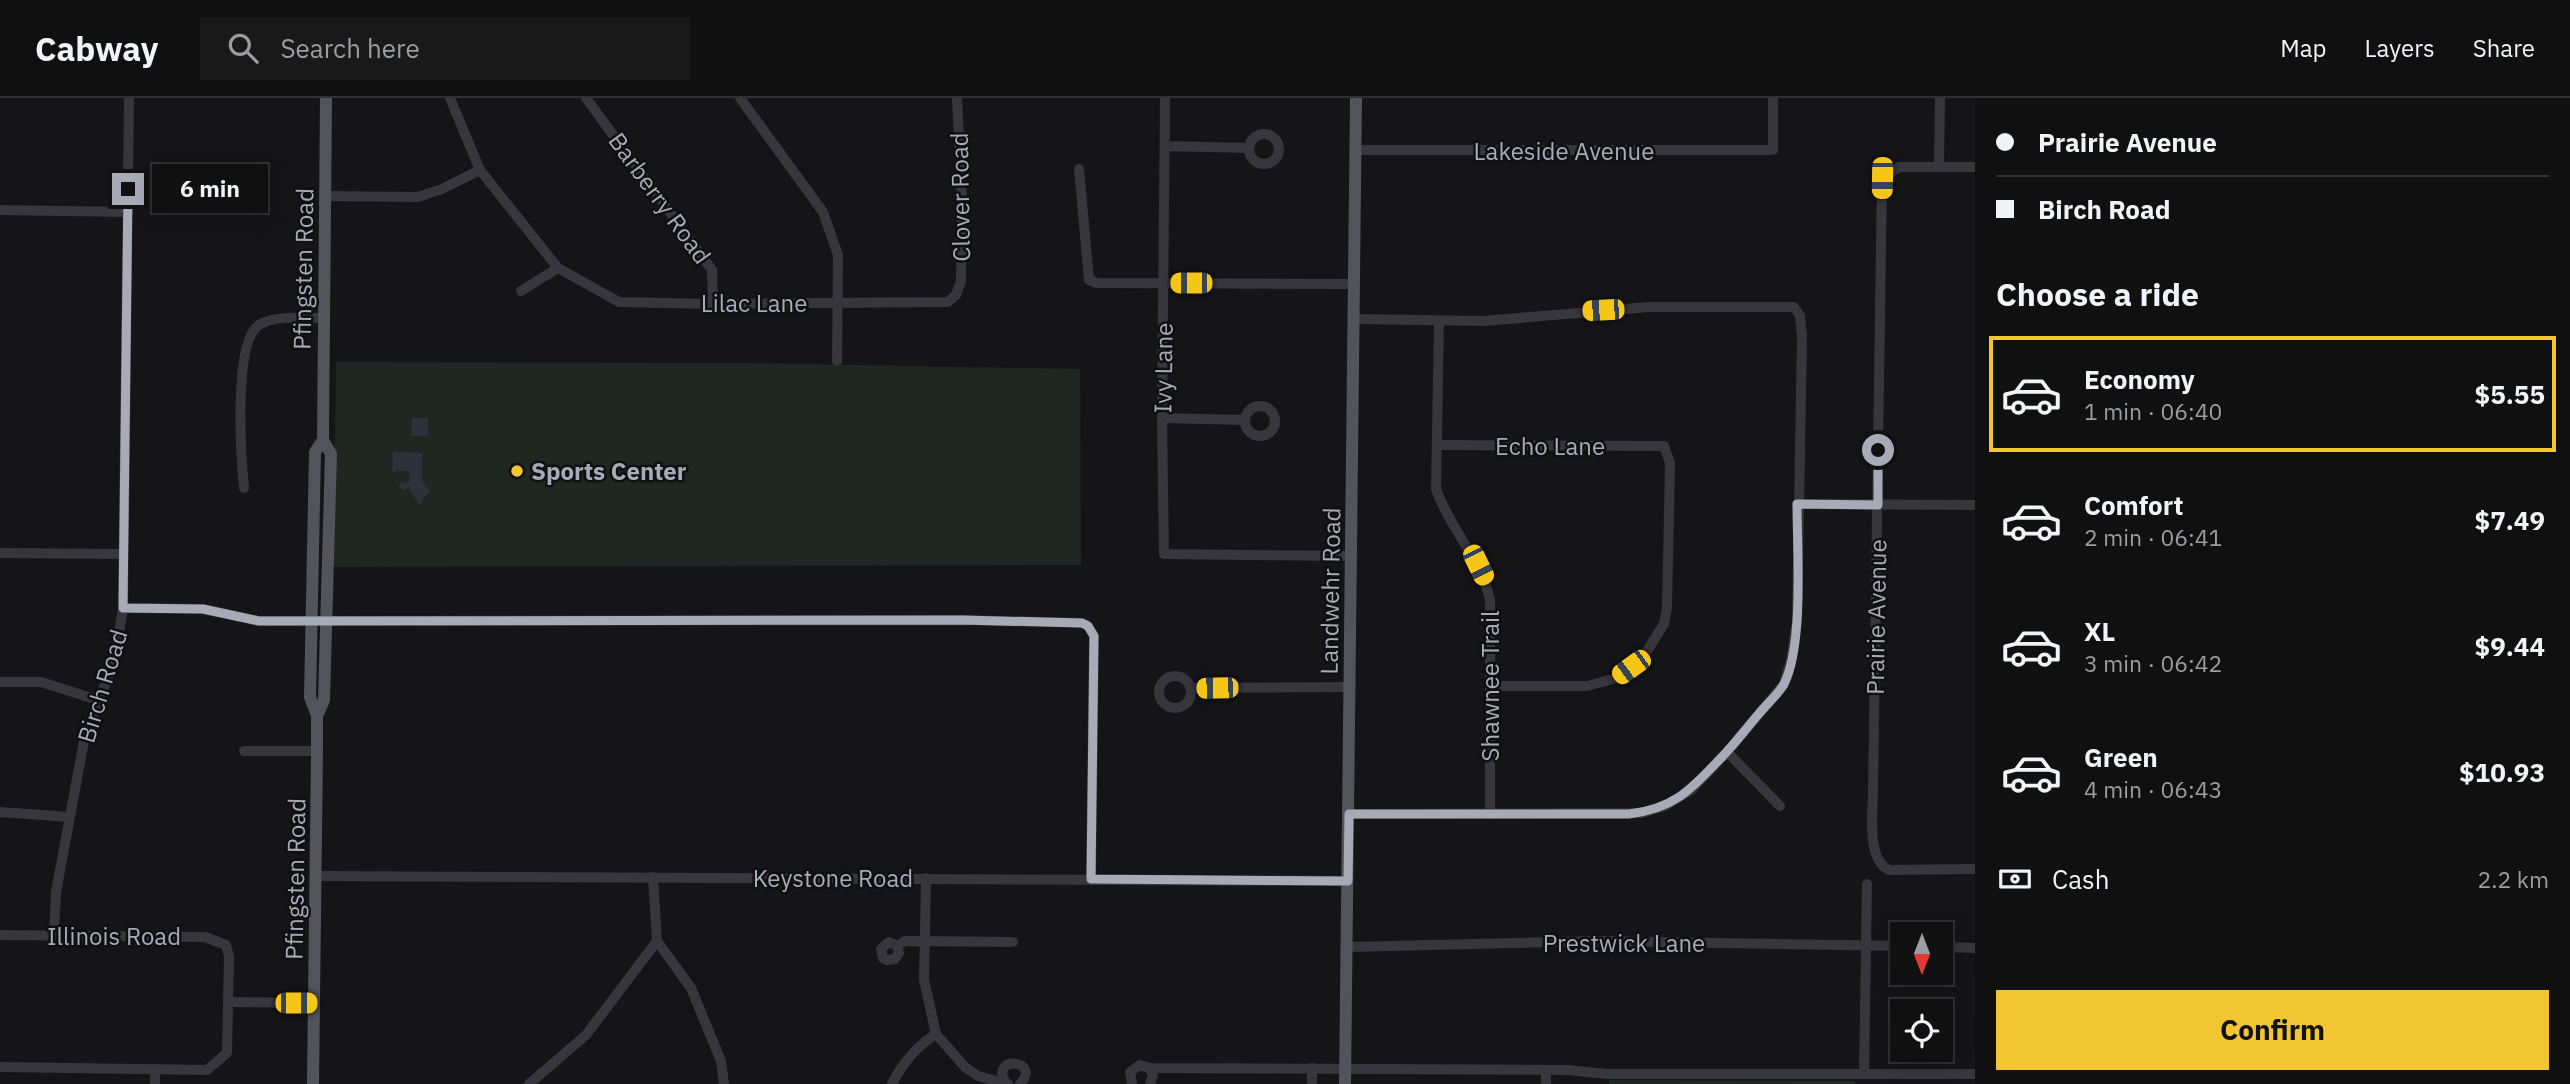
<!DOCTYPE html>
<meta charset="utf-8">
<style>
:root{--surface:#101011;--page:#19191a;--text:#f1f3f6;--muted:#9c9d9f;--line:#303031;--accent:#f2c532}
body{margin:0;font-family:"IBM Plex Sans",sans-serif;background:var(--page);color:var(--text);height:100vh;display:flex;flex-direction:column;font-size:26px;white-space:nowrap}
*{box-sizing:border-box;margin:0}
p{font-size:23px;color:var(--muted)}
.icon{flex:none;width:38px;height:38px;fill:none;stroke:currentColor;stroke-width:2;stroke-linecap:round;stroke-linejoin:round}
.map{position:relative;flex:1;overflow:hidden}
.sheet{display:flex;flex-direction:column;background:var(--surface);width:595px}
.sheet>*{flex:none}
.guide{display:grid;align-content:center;height:154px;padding:0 21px;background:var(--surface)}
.needle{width:46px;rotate:180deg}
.tools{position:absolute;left:1890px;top:824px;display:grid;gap:14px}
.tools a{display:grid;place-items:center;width:63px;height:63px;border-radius:0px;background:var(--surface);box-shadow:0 4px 18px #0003,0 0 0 2px var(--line);font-size:35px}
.end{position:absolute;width:32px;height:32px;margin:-16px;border:9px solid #a7aab7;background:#111;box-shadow:0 0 0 4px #111}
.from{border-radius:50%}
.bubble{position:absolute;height:49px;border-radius:0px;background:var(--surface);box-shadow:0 4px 18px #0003,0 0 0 2px var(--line);font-size:23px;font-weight:700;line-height:49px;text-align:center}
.car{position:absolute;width:21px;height:42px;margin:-21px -10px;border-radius:9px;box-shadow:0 0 5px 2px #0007;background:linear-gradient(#f5c518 24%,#345 0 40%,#f5c518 0 76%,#345 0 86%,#f5c518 0)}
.guide b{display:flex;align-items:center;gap:24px;height:66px;font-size:26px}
.guide b+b{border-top:2px solid var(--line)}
.guide i{width:18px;height:18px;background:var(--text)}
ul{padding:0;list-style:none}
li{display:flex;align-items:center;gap:21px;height:116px;margin:0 14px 10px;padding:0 7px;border:4px solid transparent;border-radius:0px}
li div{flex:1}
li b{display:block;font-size:26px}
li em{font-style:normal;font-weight:700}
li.selected{border-color:var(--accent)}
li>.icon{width:63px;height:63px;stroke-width:1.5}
h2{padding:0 21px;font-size:32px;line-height:84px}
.pay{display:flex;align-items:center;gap:18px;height:77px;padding:0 21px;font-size:26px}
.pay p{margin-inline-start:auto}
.action{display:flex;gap:14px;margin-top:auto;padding:14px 21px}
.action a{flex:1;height:80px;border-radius:0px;background:var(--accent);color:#111;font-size:28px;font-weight:700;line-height:80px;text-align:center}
header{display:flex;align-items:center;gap:42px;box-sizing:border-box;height:98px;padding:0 35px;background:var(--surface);border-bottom:2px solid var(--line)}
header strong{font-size:33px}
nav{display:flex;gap:38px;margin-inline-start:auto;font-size:24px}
.search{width:490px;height:63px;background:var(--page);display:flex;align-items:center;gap:18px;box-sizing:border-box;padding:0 24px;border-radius:0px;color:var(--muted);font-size:26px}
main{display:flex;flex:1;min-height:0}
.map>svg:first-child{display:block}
.green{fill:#1f2721}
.water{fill:#2b323b}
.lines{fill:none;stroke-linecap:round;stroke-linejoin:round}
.minor{stroke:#36363c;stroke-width:10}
.major{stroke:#52535b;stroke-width:12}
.route{stroke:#a7aab7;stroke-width:9}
.poi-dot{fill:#f2c532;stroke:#101012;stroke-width:2.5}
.labels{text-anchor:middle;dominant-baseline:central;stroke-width:5;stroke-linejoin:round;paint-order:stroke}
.street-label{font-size:24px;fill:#a7aab7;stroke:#101012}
.poi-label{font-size:24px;font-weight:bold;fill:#a7aab7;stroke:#101012;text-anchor:start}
</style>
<header>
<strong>Cabway</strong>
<div class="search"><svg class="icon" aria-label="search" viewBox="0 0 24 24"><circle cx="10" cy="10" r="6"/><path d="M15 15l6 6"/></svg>Search here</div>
<nav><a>Map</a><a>Layers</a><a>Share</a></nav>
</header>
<main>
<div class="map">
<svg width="1975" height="986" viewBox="0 0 1975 986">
<rect width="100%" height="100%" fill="#151517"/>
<g class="green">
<polygon points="336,264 743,265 1080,271 1081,467 333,469"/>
<polygon points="1609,982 1855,983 1855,986 1609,986"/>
</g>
<g class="water">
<polygon points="412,320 428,320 428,338 411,338"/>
<polygon points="393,354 422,355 422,383 430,393 419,407 409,391 410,388 404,392 399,390 400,385 409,384 409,373 397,373 392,375"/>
</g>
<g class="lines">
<g class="minor">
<polyline points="450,0 480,72 558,170 619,204 713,206 948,204 956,197 961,183 962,101 957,0"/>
<polyline points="586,0 712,172 713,206"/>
<polyline points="740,0 823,114 838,157 837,263"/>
<polyline points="1165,0 1162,320 1164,456 1351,458"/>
<circle cx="1264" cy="51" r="15"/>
<polyline points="1165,48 1249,50"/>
<polyline points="1355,52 1773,52 1773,0"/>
<polyline points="1939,68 1940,0"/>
<path d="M1975,69H1899L1882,80L1873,692C1873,715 1866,761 1889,772L1975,771"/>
<polyline points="1079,71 1089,182 1097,185 1354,186"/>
<polyline points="325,98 418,99 442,91 480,72"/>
<polyline points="0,112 128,114"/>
<polyline points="521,193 558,170"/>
<path d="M1439,223L1436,391C1450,431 1480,459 1490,502V716"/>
<circle cx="1260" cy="323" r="15"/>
<polyline points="1162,320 1245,322"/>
<polyline points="1437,347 1664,348 1670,365 1667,510 1664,526 1645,556 1617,580 1587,588 1491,588"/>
<path d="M244,390C241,359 233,244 259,227C274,217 306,220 323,220"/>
<polyline points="1797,406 1975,407"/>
<polyline points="0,455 122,456"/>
<polyline points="123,510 203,511 259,523 963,522 1082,525 1088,528 1094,538 1091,781"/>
<circle cx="1175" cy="594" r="16"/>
<polyline points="0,584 41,584 98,602"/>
<polyline points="1190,590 1349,589"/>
<polyline points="244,653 317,653"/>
<polyline points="1727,654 1780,708"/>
<polyline points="0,714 69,719"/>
<polyline points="1349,716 1642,715 1665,708 1691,692 1727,654 1784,586 1791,562 1797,523 1802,239 1800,218 1794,209 1649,209 1483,223 1354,221"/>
<polyline points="317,778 1348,783"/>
<polyline points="653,779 657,843 691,890 721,963 724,986"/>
<polyline points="926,780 924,882 936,936 965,969 978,978 1008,986"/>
<polyline points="0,837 205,839 226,847 229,858 227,955 207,972 0,969"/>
<polyline points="54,837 56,794 84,643 115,560 123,510 129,0"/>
<polyline points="897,848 899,855 895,861 887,862 883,860 881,851 889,844 897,848 905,843 1013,844"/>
<polyline points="1347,849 1595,843 1902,848"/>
<polyline points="1941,849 1975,850"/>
<polyline points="228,904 314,905"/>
<polyline points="1149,970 1153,977 1150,986"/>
<polyline points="1312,970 1312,986"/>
<polyline points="155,971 155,986"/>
<polyline points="1864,975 1867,786"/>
<path d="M1006,985C988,957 1043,961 1020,986"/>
<polyline points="529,986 586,937 657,843"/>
<path d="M892,986C902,966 917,948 936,936"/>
<polyline points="1132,986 1130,974 1140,967 1149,970 1567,972 1607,976 1975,976"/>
<polyline points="1546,986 1546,972"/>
</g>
<g class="major">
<polyline points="317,618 324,602 331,356 323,342 326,0"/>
<polyline points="313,986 317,653 317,618 310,599 315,354 323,342"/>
<polyline points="1345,986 1356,0"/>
</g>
</g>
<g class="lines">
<path class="route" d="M128,91L123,510L203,511L259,523L963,522L1082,525L1088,528L1094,538L1091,781L1348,783L1349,716H1629C1672,711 1690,693 1718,663C1734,647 1748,628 1763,611C1770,603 1779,595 1784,586C1804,547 1797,452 1797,406L1878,407V352"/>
</g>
<circle class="poi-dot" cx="517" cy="373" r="7"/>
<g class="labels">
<g class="street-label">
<text x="1564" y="53">Lakeside Avenue</text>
<text transform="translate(960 99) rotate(-91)">Clover Road</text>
<text transform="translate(660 100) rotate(54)">Barberry Road</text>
<text transform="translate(303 171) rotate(-89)">Pfingsten Road</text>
<text x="754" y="205">Lilac Lane</text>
<text transform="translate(1163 270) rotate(-89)">Ivy Lane</text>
<text x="1550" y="348">Echo Lane</text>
<text transform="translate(1330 493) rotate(-89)">Landwehr Road</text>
<text transform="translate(1876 519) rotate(-89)">Prairie Avenue</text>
<text transform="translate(102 588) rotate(-73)">Birch Road</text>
<text transform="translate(1490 588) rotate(-90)">Shawnee Trail</text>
<text x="833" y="780">Keystone Road</text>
<text transform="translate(295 781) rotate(-89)">Pfingsten Road</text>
<text x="114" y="838">Illinois Road</text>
<text x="1624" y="845">Prestwick Lane</text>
</g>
<g class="poi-label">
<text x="531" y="373">Sports Center</text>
</g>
</g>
</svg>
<div class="tools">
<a><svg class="needle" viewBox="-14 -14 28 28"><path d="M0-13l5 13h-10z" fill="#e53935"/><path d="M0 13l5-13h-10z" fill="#9c9d9f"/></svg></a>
<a><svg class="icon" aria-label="locate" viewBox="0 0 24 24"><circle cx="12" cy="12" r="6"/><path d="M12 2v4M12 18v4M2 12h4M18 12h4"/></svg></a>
</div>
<i class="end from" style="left:1878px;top:352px"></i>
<i class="end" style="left:128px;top:91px"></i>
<div class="bubble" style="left:152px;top:66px;width:116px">6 min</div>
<i class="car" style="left:1882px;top:80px;rotate:181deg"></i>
<i class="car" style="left:1191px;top:185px;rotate:270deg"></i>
<i class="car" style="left:1603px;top:212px;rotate:267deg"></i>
<i class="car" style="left:1478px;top:467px;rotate:154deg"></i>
<i class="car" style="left:1631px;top:569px;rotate:234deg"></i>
<i class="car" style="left:1217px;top:590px;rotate:269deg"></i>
<i class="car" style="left:296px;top:905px;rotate:90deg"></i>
</div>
<section class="sheet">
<div class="guide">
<b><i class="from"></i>Prairie Avenue</b>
<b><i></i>Birch Road</b>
</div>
<h2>Choose a ride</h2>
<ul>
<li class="selected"><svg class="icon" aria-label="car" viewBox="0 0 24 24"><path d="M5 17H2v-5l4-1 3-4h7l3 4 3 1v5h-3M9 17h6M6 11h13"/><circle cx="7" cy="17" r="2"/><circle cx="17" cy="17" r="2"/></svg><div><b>Economy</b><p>1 min · 06:40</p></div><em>$5.55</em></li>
<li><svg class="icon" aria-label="car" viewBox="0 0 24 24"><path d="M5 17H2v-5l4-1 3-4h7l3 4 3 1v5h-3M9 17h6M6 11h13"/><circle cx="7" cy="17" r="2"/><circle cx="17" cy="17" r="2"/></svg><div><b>Comfort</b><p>2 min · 06:41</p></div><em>$7.49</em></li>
<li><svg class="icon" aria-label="car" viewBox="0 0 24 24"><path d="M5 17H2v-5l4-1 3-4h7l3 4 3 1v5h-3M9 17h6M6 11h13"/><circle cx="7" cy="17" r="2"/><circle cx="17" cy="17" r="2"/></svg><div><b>XL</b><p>3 min · 06:42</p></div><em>$9.44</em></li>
<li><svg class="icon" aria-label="car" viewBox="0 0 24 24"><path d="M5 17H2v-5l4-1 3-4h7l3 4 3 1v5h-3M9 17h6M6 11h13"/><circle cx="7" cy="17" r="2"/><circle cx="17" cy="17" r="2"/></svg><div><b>Green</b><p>4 min · 06:43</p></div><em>$10.93</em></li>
</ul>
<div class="pay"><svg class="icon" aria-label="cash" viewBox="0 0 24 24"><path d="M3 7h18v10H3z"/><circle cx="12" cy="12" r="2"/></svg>Cash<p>2.2 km</p></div>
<div class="action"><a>Confirm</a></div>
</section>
</main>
